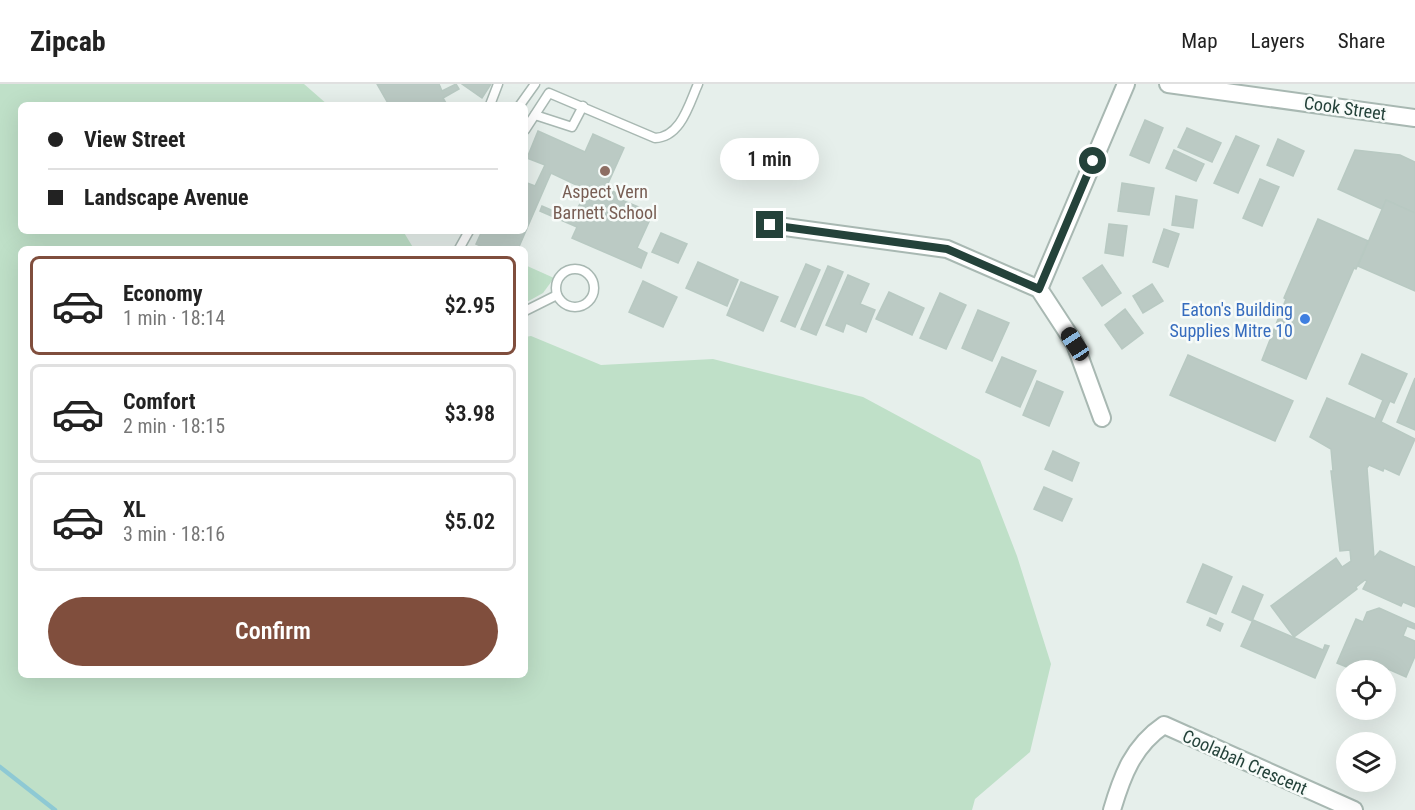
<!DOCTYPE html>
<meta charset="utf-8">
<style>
:root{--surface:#fff;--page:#f6f6f6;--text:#222;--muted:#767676;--line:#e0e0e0;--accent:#804e3d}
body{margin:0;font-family:"Roboto Condensed",sans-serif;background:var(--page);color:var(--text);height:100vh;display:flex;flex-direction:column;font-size:22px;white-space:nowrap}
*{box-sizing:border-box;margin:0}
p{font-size:20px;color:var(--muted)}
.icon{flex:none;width:33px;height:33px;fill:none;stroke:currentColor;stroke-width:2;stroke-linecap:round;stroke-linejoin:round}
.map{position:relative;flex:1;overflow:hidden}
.side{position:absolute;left:18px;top:162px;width:510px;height:432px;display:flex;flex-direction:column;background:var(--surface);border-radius:9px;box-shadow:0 6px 24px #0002}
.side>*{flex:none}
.hud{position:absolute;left:18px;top:18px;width:510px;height:132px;border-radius:9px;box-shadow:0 6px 24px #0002;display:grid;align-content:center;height:132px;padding:0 30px;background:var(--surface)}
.controls{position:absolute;left:1336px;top:576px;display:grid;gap:12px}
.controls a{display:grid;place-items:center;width:60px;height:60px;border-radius:50%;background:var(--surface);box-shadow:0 6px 24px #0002;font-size:30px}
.end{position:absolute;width:27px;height:27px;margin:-14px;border:8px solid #24423a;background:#fff;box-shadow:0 0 0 3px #fff}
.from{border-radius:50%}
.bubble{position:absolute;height:42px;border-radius:21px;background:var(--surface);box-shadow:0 6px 24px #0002;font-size:20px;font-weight:600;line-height:42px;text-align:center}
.car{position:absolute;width:18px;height:36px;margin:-18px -9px;border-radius:8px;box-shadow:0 0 4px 2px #0007;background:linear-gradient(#222 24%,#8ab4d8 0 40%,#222 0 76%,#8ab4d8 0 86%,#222 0)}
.hud b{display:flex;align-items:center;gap:21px;height:57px;font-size:22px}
.hud b+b{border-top:2px solid var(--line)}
.hud i{width:15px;height:15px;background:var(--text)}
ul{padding:10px 0 0;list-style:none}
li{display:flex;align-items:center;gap:18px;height:99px;margin:0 12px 9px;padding:0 18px;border:3px solid var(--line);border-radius:9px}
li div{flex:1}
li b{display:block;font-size:22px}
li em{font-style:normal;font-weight:600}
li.active{border-color:var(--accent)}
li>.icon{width:54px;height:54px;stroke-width:1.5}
.button{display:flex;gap:12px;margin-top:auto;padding:12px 30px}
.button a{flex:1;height:69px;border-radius:36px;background:var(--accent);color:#fff;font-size:24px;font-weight:600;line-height:69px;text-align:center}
header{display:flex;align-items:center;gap:36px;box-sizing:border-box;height:84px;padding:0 30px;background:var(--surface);border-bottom:2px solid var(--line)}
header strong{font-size:28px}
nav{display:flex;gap:33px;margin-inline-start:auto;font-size:21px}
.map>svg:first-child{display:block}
.green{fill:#bfe0c8}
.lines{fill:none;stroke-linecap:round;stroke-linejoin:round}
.stream{stroke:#8ec9d4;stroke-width:4.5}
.building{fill:#bbcac4;stroke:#b8c9c2;stroke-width:1.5}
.lane-casing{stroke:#a8b8b2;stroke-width:11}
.street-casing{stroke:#a8b8b2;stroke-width:20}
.lane{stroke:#fff;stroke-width:8}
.street{stroke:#fff;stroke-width:16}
.route{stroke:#24423a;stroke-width:8}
.education-dot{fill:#8d6e63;stroke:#f7fbf9;stroke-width:2}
.shop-dot{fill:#3f7fe0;stroke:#f7fbf9;stroke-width:2}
.labels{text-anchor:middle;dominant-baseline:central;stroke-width:5;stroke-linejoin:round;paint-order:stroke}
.street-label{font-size:18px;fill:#24423a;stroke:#f7fbf9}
.education-label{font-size:18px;fill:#785e54;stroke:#f7fbf9}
.shop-label{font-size:18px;fill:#366cbe;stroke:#f7fbf9;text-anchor:end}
</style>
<header>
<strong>Zipcab</strong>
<nav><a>Map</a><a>Layers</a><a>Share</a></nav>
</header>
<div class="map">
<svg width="1415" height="726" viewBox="0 0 1415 726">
<rect width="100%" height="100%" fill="#e6efeb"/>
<g class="green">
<polygon points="0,0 304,0 328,21 21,21 21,147 403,147 414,165 21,165 21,591 525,591 525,253 531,252 601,281 713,275 863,313 980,376 1017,472 1051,580 1030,668 975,715 972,726 0,726"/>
<polygon points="525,181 554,194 543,209 525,219"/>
</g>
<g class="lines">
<polyline class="stream" points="0,683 55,726"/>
</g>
<g class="building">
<polygon points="377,0 439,0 442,7 456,0 459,5 443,14 446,19 443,21 389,21"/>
<polygon points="462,0 491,0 482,14"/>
<polygon points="1145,36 1163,44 1149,79 1130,71"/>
<polygon points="1187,44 1221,59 1212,78 1178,63"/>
<polygon points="538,47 585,68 593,50 624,64 606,104 621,111 619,115 653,129 637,164 647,169 641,184 572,154 577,143 540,127 542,122 572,135 587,106 551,89 518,165 488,165 476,160 482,147 525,147 525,98 535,102 545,81 527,74"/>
<polygon points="1236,52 1259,62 1238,109 1214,99"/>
<polygon points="1278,55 1304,67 1293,92 1267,81"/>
<polygon points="1174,66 1204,80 1196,97 1166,84"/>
<polygon points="1355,66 1400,71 1415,78 1415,129 1386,116 1382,125 1338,105"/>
<polygon points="1260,95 1279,103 1262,142 1243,134"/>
<polygon points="1122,99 1154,104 1149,131 1118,127"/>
<polygon points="1176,112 1197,116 1193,144 1172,141"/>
<polygon points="1386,116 1415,129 1415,207 1358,182"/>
<polygon points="1318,135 1368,157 1356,185 1354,184 1306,295 1262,276 1286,215 1284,214"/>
<polygon points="1109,140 1127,142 1123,172 1105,169"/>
<polygon points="1164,145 1179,150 1168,183 1153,178"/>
<polygon points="661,149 687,160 678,179 652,168"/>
<polygon points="698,178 738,196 727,222 686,204"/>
<polygon points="806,180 820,186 795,243 781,237"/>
<polygon points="1102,181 1121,209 1102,222 1083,194"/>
<polygon points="828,182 843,188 816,251 801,245"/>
<polygon points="848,191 869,200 860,220 875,226 866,248 846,239 843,248 826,241"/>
<polygon points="643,197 677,213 663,243 629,228"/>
<polygon points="741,198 778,213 763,247 727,231"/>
<polygon points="1152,200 1163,217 1143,229 1133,212"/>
<polygon points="889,208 924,224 912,251 876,235"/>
<polygon points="940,209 966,221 946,265 920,254"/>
<polygon points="1125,225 1143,249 1122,265 1105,241"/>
<polygon points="978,226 1009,239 992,277 962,264"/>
<polygon points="1362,270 1407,290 1394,319 1390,317 1381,338 1415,355 1399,391 1384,384 1383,387 1369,381 1367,384 1374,474 1380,467 1415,483 1415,523 1403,518 1401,522 1363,505 1367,497 1365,496 1356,503 1357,505 1294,553 1271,522 1336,474 1342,483 1351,477 1350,466 1340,467 1331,387 1333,387 1331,365 1310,353 1327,314 1375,335 1383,316 1349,300"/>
<polygon points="1188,271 1293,317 1275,357 1170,311"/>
<polygon points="1002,273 1036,287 1020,323 986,308"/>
<polygon points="1415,294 1415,346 1397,338"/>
<polygon points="1037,297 1063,308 1049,342 1023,331"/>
<polygon points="1053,367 1079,379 1072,397 1045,385"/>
<polygon points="1044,403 1072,415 1062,437 1034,425"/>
<polygon points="1203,480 1232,493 1216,530 1187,518"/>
<polygon points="1243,502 1263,511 1252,537 1232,528"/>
<polygon points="1379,524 1415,540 1415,545 1407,542 1403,552 1415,557 1415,572 1406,593 1388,585 1386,589 1386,586 1354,586 1337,579 1356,535 1363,538 1367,528"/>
<polygon points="1210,534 1223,540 1220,547 1207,541"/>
<polygon points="1253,536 1323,566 1325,561 1329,562 1315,594 1241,562"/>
</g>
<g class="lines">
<g class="lane-casing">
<g id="lane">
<polyline points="490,21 498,0"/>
<polyline points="520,21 535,0"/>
<polyline points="535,31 572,43 583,22"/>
<path d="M525,46L549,9L655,54C681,53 689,20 698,0"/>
<polyline points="459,165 469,147"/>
<circle cx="575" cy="204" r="19"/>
<polyline points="525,227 557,211"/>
</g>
</g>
<g class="street-casing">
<g id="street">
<polyline points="1168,0 1415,34"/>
<polyline points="770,141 947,165 1039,205 1075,260 1102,334"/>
<polyline points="1039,205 1126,0"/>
<path d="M1112,726C1122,692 1133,662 1164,641L1354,726"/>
</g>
</g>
<use href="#lane" class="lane"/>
<use href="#street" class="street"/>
</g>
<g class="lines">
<polyline class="route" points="770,141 947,165 1039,205 1093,77"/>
</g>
<circle class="education-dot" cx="605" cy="87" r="6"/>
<circle class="shop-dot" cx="1305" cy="235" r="6"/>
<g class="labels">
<g class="street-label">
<text transform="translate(1345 24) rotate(8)">Cook Street</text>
<text transform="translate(1245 678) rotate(24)">Coolabah Crescent</text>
</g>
<g class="education-label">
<text x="605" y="107">Aspect Vern<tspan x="605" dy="21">Barnett School</tspan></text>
</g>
<g class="shop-label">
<text x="1293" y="225">Eaton's Building<tspan x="1293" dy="21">Supplies Mitre 10</tspan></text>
</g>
</g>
</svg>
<div class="controls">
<a><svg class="icon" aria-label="locate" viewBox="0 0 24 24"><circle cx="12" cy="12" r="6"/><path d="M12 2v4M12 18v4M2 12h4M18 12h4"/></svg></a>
<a><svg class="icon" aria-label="layers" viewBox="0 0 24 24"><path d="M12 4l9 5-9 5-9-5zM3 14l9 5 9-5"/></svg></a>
</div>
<i class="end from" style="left:1093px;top:77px"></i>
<i class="end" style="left:770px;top:141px"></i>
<div class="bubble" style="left:720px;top:54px;width:99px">1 min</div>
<i class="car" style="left:1075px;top:260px;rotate:327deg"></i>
<div class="hud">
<b><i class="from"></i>View Street</b>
<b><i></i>Landscape Avenue</b>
</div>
<section class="side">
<ul>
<li class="active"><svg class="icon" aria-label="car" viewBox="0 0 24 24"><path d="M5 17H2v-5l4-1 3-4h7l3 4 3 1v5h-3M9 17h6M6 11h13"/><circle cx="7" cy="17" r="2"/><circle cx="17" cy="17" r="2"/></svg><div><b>Economy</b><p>1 min · 18:14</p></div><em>$2.95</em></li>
<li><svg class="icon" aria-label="car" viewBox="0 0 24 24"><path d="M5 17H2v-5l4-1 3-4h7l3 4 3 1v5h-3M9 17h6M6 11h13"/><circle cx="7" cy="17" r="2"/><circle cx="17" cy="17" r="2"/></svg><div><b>Comfort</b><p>2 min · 18:15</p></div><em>$3.98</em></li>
<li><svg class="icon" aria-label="car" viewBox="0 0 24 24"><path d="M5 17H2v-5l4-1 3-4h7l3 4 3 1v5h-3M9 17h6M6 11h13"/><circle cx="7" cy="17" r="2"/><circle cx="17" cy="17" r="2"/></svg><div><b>XL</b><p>3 min · 18:16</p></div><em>$5.02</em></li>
</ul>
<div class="button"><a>Confirm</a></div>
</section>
</div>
